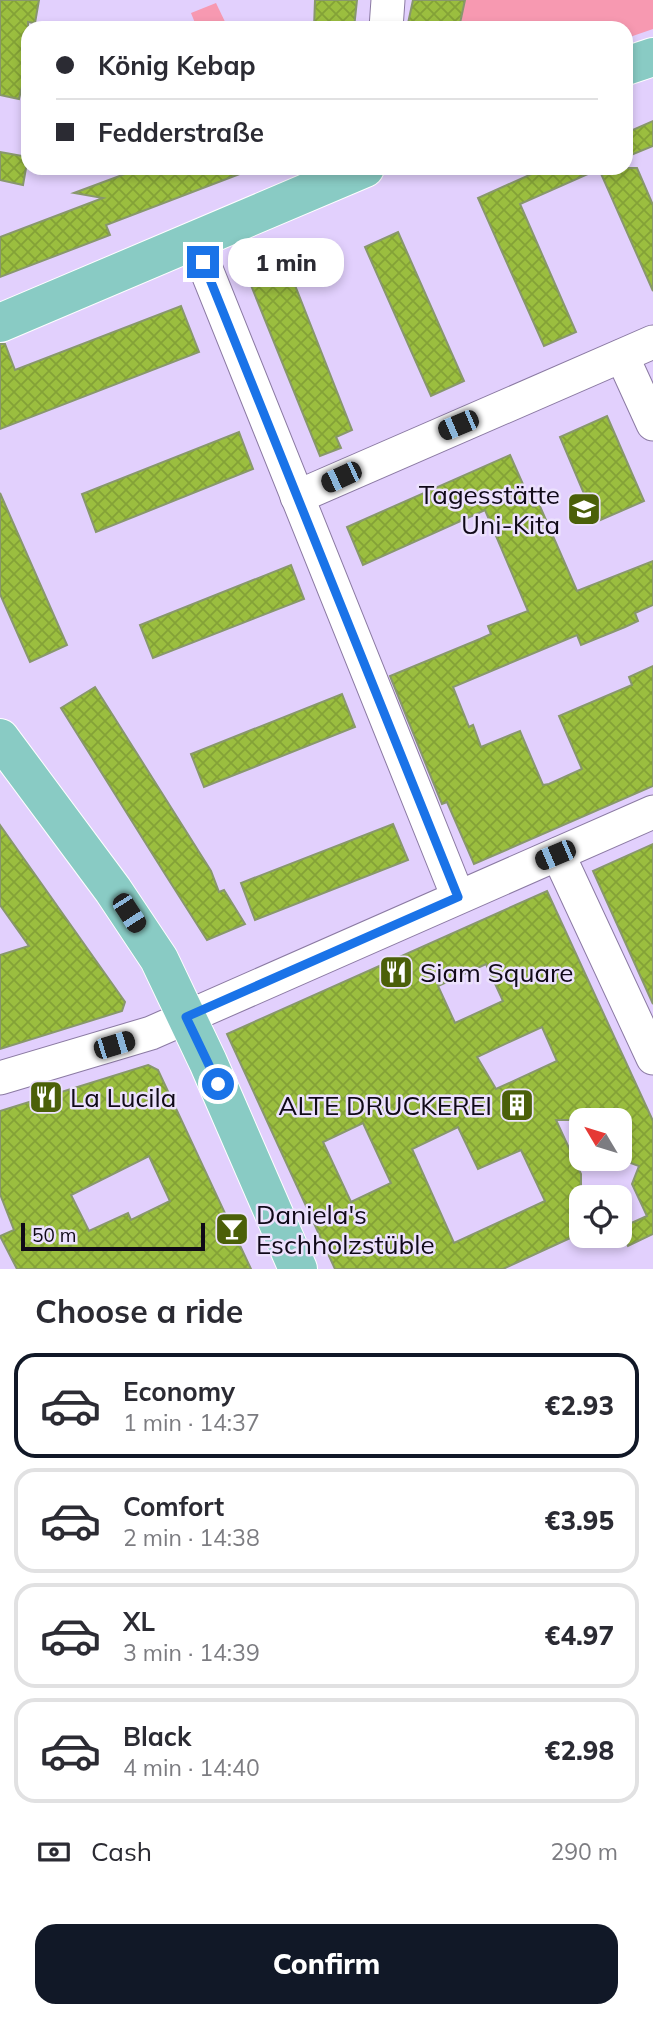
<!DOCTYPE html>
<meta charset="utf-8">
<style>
:root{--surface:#fff;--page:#f2f2f3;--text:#2b2b33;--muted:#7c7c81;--line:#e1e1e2;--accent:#111827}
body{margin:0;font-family:Mulish,sans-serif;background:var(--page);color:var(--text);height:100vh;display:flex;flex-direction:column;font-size:26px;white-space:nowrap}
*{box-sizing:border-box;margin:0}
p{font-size:23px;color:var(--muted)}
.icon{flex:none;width:38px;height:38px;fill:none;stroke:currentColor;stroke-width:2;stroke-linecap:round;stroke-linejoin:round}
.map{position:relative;height:1269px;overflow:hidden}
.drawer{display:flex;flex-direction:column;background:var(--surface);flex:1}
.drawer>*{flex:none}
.hud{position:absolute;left:21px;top:21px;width:612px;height:154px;border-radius:21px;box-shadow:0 4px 10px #0003;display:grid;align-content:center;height:154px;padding:0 35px;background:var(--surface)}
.needle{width:46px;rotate:308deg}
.tools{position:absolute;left:569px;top:1108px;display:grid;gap:14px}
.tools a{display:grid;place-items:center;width:63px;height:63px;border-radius:14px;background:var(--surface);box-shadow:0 4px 10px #0003;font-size:35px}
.scale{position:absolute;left:21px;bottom:18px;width:184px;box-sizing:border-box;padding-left:7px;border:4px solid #100918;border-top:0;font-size:19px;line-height:24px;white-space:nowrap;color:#100918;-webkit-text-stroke:5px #ece1fd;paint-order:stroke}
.end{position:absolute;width:32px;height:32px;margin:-16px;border:9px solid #1a73e8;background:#fff;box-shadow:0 0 0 4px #fff}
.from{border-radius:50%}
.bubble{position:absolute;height:49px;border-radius:21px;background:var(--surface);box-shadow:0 4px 10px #0003;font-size:23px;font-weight:800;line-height:49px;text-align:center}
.car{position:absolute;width:21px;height:42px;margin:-21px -10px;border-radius:9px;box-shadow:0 0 5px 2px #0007;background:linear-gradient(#222 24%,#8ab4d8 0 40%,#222 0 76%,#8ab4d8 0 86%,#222 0)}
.hud b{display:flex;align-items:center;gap:24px;height:66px;font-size:26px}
.hud b+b{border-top:2px solid var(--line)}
.hud i{width:18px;height:18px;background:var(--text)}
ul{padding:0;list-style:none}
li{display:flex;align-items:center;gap:21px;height:105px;margin:0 14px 10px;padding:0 21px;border:4px solid var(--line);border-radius:21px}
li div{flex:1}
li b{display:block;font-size:26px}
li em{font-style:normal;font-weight:800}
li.on{border-color:var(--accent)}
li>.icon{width:63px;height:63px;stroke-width:1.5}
h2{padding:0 35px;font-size:32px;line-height:84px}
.pay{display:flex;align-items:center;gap:18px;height:77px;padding:0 35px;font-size:26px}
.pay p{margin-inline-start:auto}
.button{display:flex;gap:14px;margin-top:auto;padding:14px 35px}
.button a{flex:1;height:80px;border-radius:21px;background:var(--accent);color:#fff;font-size:28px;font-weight:800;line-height:80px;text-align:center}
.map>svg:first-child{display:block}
.park{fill:#f799b1}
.building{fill:url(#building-cross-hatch);stroke:#88976c;stroke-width:2;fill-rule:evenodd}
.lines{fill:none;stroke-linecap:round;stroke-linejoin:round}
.minor-casing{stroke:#8b7aa3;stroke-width:35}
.major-casing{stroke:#fff;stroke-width:40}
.minor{stroke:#fff;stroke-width:33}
.major{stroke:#89cbc4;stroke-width:38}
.route{stroke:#1a73e8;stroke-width:9}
.labels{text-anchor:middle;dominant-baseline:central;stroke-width:5;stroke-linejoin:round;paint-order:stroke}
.poi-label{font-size:26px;fill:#100918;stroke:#ece1fd;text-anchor:start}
</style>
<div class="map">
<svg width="653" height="1269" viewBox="0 0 653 1269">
<defs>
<pattern id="building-cross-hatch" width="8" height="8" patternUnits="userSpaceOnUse" patternTransform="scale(1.75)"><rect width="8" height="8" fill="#9bbe3f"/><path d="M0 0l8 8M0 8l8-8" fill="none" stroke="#84a237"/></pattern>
</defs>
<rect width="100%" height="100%" fill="#e2d0fd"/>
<g class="park">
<polygon points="465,0 653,0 653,29 627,38 626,28 460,28"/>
<polygon points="216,3 228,28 197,28 191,13"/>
</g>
<g class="building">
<polygon points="0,0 39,0 35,23 28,22 28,61 19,99 0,95"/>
<polygon points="315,0 357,0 354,28 314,28"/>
<polygon points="413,0 465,0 459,28 407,28"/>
<polygon points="653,121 653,146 626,157 626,133"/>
<polygon points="0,152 28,157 23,185 0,180"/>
<polygon points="141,168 250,170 106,225 110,235 0,277 0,237 103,198 74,193"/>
<polygon points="545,168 637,168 653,205 653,291 599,169 520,204 576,332 544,346 478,198"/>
<polygon points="398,232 464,381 431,396 365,247"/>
<polygon points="265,260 269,272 287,265 352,430 336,437 341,448 320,456 244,268"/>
<polygon points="181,306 199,352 0,429 0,344 5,344 15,370"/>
<polygon points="607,416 644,501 596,522 560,437"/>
<polygon points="239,432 253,469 96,532 82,494"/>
<polygon points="510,455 533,507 539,504 577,591 653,561 653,605 635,613 638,621 625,627 581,645 577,635 453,687 469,727 473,725 481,747 520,731 543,785 549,784 582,769 559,716 632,685 629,677 653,666 653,786 474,864 447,802 442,804 390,676 480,639 491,634 488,626 528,611 485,510 363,565 347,527"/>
<polygon points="0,493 67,645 30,662 0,594"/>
<polygon points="291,565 304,599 153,658 140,625"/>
<polygon points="95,687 211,871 219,892 224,890 245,924 207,940 165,874 61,708"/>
<polygon points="342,694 355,727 204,787 191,754"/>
<polygon points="393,824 408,860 255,920 241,883"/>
<polygon points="0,825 125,1002 122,1011 0,1049 0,955 29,946 0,905"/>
<polygon points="653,844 653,1004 593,871"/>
<path d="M547,891L653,1121V1234L628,1246L620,1228L647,1216L632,1184L639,1166L620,1159V1120H556L581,1174V1233L503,1269H335L227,1034ZM486,964L503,1001L455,1023L438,986ZM542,1027L557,1061L496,1089L477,1057ZM363,1123L391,1183L351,1202L323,1142ZM458,1127L478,1169L521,1150L545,1201L454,1243L412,1149Z"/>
<path d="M148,1065L158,1070L251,1269H17L0,1236L14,1230L0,1194V1111ZM149,1156L170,1201L131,1220L128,1213L89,1231L71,1195Z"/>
</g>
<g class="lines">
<g class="minor-casing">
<g id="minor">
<polyline points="386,28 388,0"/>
<polyline points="194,239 458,897"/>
<polyline points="622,356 653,424"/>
<polyline points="297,497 653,342"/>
<polyline points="558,854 653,1058"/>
<polyline points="0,1078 151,1033 653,812"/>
</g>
</g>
<g class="major-casing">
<g id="major">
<polyline points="626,66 653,57"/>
<polyline points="0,323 365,168"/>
<polyline points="0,738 113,890 159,959 208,1062 298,1269"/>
</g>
</g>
<use href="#minor" class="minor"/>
<use href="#major" class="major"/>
</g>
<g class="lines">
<polyline class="route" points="203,262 458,897 186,1017 218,1084"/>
</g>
<defs>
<g id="school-square" transform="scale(1.75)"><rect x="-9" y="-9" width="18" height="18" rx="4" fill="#4b6009" stroke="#ece1fd"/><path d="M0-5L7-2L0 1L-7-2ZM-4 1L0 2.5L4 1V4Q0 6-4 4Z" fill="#fff"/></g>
<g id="restaurant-square" transform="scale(1.75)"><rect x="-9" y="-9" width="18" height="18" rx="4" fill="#4b6009" stroke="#ece1fd"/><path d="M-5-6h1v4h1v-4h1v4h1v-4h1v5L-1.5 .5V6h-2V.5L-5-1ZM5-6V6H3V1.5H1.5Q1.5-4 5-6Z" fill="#fff"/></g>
<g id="building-square" transform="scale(1.75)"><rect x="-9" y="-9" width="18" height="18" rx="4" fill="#4b6009" stroke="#ece1fd"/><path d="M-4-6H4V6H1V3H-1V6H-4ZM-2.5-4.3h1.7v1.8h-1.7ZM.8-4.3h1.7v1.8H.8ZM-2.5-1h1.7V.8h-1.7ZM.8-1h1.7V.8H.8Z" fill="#fff"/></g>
<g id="bar-square" transform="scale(1.75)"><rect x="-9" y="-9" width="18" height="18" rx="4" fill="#4b6009" stroke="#ece1fd"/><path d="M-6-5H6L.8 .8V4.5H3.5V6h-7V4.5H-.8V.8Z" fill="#fff"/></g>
</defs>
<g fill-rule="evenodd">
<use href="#school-square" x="584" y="509"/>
<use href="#restaurant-square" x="396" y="972"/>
<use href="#restaurant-square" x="46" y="1097"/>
<use href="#building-square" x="517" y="1105"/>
<use href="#bar-square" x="232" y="1229"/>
</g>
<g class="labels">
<g class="poi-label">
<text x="560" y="494" text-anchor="end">Tagesstätte<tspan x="560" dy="30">Uni-Kita</tspan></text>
<text x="420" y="972">Siam Square</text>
<text x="70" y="1097">La Lucila</text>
<text x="492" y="1105" text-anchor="end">ALTE DRUCKEREI</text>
<text x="256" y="1214">Daniela's<tspan x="256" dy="30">Eschholzstüble</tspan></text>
</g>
</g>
</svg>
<div class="tools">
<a><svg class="needle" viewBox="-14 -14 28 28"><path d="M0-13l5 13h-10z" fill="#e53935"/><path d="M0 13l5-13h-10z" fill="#7c7c81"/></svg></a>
<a><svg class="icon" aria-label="locate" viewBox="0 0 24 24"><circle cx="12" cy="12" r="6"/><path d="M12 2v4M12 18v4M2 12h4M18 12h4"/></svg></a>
</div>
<div class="scale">50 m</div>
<i class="end from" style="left:218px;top:1084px"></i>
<i class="end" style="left:203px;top:262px"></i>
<div class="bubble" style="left:228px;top:238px;width:116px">1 min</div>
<i class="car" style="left:458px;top:425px;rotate:247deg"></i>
<i class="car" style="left:341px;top:477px;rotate:245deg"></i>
<i class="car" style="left:555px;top:855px;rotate:247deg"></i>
<i class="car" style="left:129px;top:913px;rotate:147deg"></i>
<i class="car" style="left:114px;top:1045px;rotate:73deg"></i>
<div class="hud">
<b><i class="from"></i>König Kebap</b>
<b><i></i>Fedderstraße</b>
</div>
</div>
<section class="drawer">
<h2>Choose a ride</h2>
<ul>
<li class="on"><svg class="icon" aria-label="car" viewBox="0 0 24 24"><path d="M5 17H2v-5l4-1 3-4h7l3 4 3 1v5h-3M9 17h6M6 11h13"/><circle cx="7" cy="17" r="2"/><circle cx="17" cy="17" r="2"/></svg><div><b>Economy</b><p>1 min · 14:37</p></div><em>€2.93</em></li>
<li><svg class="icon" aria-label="car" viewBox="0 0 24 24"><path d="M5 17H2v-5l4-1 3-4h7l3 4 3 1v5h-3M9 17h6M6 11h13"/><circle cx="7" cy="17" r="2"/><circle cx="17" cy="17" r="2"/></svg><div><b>Comfort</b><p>2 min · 14:38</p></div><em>€3.95</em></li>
<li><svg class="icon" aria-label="car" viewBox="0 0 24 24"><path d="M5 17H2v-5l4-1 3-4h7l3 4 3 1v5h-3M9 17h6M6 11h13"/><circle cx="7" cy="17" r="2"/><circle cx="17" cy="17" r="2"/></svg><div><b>XL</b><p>3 min · 14:39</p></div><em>€4.97</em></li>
<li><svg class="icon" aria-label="car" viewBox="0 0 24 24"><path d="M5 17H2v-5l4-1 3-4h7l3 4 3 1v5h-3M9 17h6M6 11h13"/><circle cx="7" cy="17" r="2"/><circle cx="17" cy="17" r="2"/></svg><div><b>Black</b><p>4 min · 14:40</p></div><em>€2.98</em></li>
</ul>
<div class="pay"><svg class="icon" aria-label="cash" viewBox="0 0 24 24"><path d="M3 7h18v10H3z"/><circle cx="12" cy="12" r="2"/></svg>Cash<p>290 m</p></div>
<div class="button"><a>Confirm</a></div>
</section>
